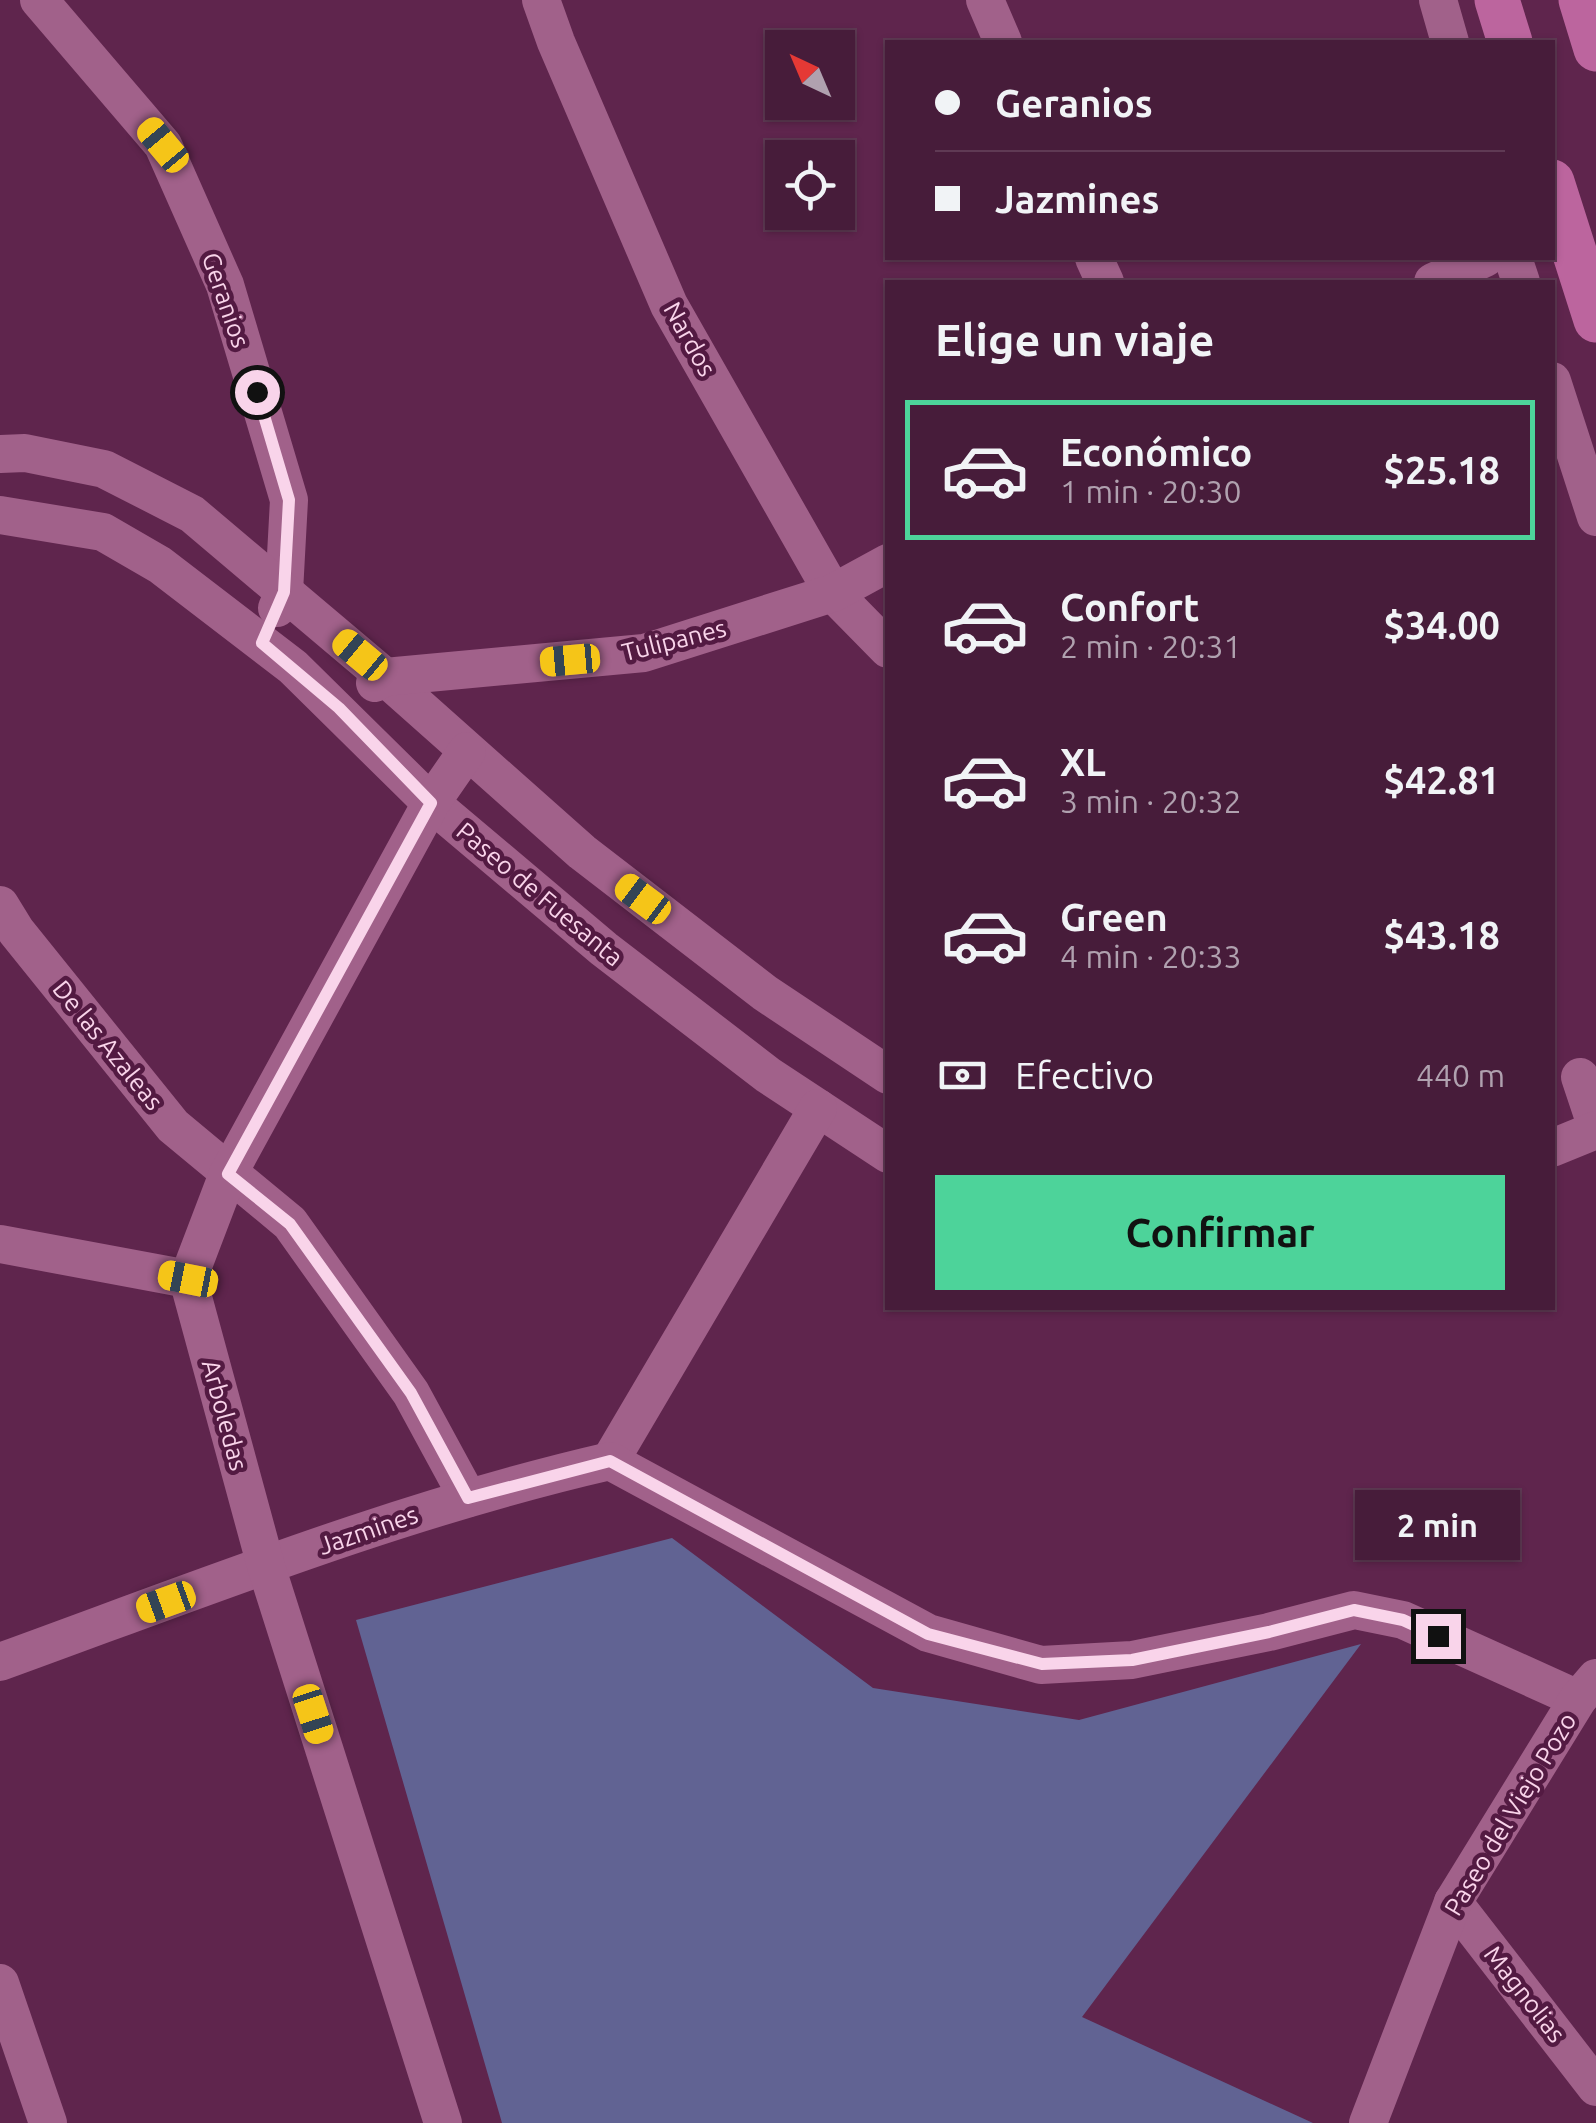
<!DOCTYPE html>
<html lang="es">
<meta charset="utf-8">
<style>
:root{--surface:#471c3a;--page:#512945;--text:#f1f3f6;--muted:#b0a1af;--line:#5f3a54;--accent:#4dd39a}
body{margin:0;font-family:Ubuntu,sans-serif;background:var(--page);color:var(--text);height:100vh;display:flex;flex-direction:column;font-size:38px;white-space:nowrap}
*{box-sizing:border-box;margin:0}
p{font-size:32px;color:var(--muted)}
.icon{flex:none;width:55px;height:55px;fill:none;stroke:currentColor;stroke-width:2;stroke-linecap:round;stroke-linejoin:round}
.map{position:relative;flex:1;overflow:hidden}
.sheet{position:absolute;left:885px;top:280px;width:670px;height:1030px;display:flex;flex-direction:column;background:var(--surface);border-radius:0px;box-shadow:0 2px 8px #0004,0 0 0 2px var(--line)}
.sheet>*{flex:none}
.top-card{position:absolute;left:885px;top:40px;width:670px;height:220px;border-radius:0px;box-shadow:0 2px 8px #0004,0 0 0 2px var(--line);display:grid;align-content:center;height:220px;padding:0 50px;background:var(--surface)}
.needle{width:65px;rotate:316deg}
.tools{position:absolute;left:765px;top:30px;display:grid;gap:20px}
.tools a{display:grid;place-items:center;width:90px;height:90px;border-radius:0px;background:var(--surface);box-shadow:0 2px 8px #0004,0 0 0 2px var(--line);font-size:50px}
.end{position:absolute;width:45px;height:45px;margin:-22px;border:12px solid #f9d4ea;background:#111;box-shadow:0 0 0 5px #111}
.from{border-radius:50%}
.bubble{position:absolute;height:70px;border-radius:0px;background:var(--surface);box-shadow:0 2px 8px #0004,0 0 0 2px var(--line);font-size:32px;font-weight:700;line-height:70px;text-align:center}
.car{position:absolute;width:30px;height:60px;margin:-30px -15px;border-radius:12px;box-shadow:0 0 8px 2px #0007;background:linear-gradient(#f5c518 24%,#345 0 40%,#f5c518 0 76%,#345 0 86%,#f5c518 0)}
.top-card b{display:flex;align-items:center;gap:35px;height:95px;font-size:38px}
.top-card b+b{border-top:2px solid var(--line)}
.top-card i{width:25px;height:25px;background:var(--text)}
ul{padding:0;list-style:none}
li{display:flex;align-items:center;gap:30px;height:140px;margin:0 20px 15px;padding:0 30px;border:5px solid transparent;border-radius:0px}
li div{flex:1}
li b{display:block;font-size:38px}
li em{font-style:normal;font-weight:700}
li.current{border-color:var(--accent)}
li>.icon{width:90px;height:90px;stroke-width:1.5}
h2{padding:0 50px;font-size:45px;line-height:120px}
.pay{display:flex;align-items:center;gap:25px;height:110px;padding:0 50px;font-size:38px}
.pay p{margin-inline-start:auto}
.button{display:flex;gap:20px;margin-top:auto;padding:20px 50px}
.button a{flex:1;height:115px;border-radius:0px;background:var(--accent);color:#111;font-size:40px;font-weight:700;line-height:115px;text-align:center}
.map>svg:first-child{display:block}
.green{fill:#616393}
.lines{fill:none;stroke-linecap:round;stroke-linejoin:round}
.minor{stroke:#a1618a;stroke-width:38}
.major{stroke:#bc659e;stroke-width:45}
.route{stroke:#f9d4ea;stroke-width:12}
.labels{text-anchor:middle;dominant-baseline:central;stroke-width:9;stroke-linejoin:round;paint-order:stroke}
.street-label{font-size:25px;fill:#f9d4ea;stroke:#531a42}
</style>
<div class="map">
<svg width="1596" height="2123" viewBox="0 0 1596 2123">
<rect width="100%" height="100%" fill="#5f254d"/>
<polygon class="green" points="672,1538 873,1688 1079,1720 1361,1644 1082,2017 1313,2123 502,2123 356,1620"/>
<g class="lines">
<g class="minor">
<polyline points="39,0 163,145 225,285 289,500 284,592 277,608"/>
<polyline points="541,0 556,42 669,305 833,593 888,649"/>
<polyline points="985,0 1003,42"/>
<polyline points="1438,0 1450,42"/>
<polyline points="1094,258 1105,282"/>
<polyline points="1513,258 1521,282"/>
<polyline points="1433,282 1485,258"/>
<polyline points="1552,381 1596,517"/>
<polyline points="0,454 25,453 104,469 192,514 385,677 582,852 765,993 888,1075"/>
<polyline points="0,515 103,532 160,565 293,667 431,803 604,949 768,1075 888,1154"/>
<polyline points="375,683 385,677 644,653 833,593 888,563"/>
<polyline points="0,905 16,931 173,1126 290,1223 411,1393 468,1498"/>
<polyline points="1580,1077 1596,1125"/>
<polyline points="1552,1148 1596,1130"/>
<polyline points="0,1244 188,1279"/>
<polyline points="610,1461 818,1108"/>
<path d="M0,1662C201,1589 401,1509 610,1461L928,1633L1041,1665L1132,1660L1269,1632L1354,1610L1403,1620L1578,1699"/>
<polyline points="1453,1902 1596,2087"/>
<polyline points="0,1983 48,2123"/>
<polyline points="443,2123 266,1566 188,1279 228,1174 431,803 467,751"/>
<polyline points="1368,2123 1453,1902 1578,1699 1596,1678"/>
</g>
<g class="major">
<polyline points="1497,0 1510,42"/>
<polyline points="1581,0 1596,49"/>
<polyline points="1552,182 1596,320"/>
</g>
</g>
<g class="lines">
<polyline class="route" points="257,392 289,500 284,592 262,643 339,708 431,803 228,1174 290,1224 411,1393 468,1498 610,1461 928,1634 1042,1664 1132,1660 1269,1632 1354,1610 1403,1620 1438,1636"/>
</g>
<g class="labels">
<g class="street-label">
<text transform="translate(226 300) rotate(71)">Geranios</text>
<text transform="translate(690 339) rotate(61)">Nardos</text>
<text transform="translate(674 640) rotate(-14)">Tulipanes</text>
<text transform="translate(540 894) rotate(40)">Paseo de Fuesanta</text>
<text transform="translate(108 1045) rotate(51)">De las Azaleas</text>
<text transform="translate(225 1415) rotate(75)">Arboledas</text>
<text transform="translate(368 1530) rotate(-19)">Jazmines</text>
<text transform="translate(1510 1814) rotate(-59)">Paseo del Viejo Pozo</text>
<text transform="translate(1525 1994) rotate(52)">Magnolias</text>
</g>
</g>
</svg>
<div class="tools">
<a><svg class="needle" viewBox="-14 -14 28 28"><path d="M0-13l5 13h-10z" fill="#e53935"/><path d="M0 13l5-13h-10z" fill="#b0a1af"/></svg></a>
<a><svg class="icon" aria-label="locate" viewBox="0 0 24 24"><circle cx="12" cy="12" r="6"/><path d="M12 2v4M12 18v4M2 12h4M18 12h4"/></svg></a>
</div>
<i class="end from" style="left:257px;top:392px"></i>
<i class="end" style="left:1438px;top:1636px"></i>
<div class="bubble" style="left:1355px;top:1490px;width:165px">2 min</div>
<i class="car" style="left:163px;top:145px;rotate:320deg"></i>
<i class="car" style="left:360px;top:655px;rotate:310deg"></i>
<i class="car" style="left:570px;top:660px;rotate:265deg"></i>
<i class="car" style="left:643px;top:899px;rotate:307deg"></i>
<i class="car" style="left:188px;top:1279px;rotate:281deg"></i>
<i class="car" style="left:166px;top:1602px;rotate:250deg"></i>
<i class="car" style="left:313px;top:1714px;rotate:162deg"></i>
<div class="top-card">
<b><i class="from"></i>Geranios</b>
<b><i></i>Jazmines</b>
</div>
<section class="sheet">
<h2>Elige un viaje</h2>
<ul>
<li class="current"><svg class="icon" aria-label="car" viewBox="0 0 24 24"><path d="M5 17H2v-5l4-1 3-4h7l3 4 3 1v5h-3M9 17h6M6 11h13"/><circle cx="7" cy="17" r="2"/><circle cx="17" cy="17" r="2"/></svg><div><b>Económico</b><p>1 min · 20:30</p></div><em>$25.18</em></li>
<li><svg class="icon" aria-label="car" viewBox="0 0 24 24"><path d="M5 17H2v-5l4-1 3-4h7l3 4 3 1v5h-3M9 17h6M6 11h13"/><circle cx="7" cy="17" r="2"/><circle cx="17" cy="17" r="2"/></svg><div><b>Confort</b><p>2 min · 20:31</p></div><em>$34.00</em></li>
<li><svg class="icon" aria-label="car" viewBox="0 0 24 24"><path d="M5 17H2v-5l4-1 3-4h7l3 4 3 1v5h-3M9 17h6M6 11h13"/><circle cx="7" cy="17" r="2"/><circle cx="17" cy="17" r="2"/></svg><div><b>XL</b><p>3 min · 20:32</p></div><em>$42.81</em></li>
<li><svg class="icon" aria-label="car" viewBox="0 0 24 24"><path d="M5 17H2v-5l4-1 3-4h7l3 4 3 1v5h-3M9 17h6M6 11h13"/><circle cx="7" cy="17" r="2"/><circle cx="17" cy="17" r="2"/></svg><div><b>Green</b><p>4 min · 20:33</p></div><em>$43.18</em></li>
</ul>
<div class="pay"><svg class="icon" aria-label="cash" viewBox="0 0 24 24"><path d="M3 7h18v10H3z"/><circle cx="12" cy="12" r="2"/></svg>Efectivo<p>440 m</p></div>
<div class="button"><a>Confirmar</a></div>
</section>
</div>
